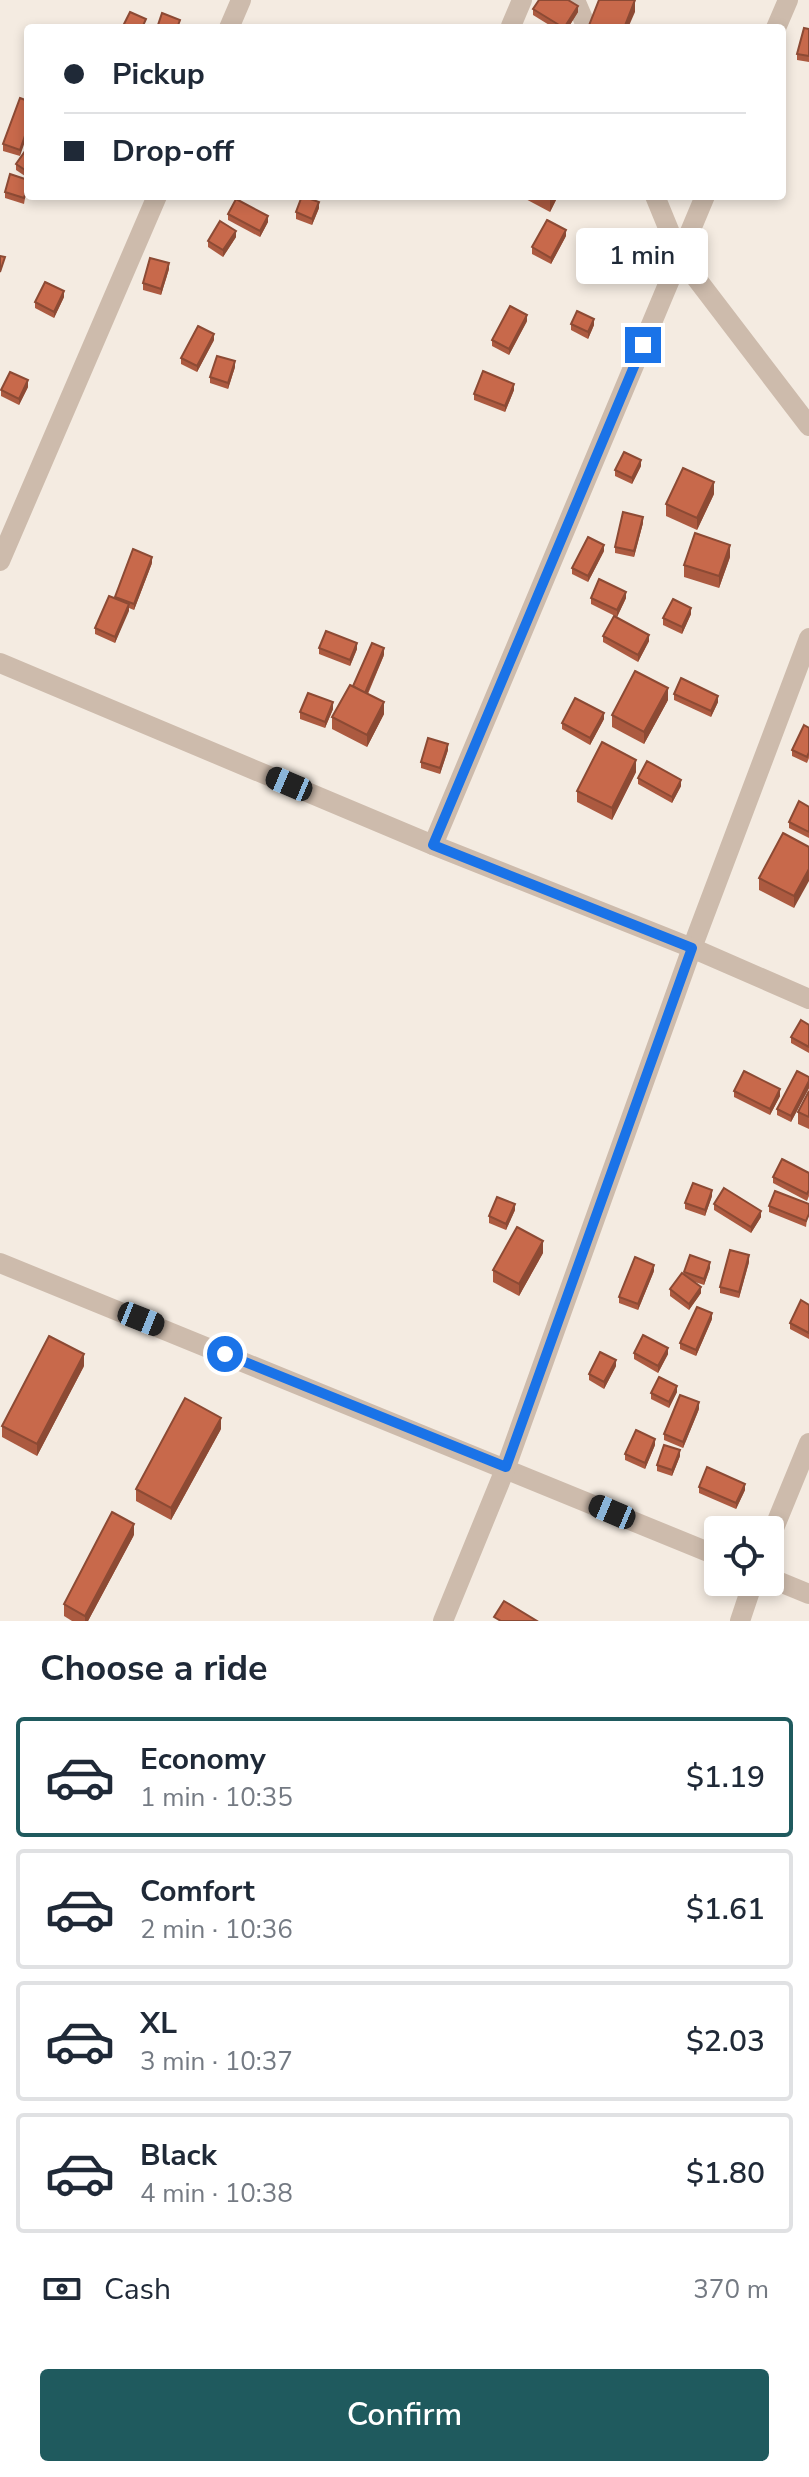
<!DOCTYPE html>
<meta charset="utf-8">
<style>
:root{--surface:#fff;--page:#f2f2f3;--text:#1f2937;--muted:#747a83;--line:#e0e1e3;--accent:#1f5a5e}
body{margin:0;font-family:"Nunito Sans",sans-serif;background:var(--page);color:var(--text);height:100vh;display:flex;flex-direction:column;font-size:30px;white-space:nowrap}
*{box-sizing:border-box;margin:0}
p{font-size:26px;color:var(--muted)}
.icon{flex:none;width:44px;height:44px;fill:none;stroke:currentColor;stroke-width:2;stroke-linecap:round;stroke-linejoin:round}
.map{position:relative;height:1621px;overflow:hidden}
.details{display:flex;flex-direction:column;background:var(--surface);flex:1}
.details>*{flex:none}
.guide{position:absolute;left:24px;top:24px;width:762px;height:176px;border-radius:8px;box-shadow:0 4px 12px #0003;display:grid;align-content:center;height:176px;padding:0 40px;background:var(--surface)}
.fabs{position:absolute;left:704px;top:1516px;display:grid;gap:16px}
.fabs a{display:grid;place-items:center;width:80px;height:80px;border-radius:8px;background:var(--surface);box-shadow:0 4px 12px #0003;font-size:40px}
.end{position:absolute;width:36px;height:36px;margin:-18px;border:10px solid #1a73e8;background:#fff;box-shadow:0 0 0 4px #fff}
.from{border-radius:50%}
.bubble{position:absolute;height:56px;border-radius:8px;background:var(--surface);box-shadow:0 4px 12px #0003;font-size:26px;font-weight:600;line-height:56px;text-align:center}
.car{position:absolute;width:24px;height:48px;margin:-24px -12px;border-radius:10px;box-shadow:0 0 6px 2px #0007;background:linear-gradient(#222 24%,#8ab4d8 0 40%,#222 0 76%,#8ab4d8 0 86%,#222 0)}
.guide b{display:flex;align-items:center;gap:28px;height:76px;font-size:30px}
.guide b+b{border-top:2px solid var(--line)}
.guide i{width:20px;height:20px;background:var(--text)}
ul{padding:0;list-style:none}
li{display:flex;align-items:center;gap:24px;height:120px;margin:0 16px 12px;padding:0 24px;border:4px solid var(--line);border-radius:8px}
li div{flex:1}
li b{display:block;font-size:30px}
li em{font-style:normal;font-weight:600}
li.current{border-color:var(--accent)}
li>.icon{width:72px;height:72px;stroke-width:1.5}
h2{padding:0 40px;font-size:36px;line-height:96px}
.pay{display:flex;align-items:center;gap:20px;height:88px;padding:0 40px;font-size:30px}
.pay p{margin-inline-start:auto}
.primary-button{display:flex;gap:16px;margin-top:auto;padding:16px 40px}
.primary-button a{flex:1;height:92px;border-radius:8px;background:var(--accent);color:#fff;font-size:32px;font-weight:600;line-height:92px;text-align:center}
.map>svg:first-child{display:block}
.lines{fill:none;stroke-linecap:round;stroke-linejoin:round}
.minor{stroke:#cdbbac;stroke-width:20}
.tertiary{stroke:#cdbbac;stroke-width:20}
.wall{fill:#ac5a40}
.shaded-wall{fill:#8c4a34}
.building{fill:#c8694b;stroke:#8c4a34;stroke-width:2}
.route{stroke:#1a73e8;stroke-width:10}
</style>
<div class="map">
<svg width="809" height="1621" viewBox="0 0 809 1621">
<rect width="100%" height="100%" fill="#f4ebe1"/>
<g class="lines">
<g class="minor">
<polyline points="575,0 587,28"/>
<polyline points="511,26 522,0"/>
<polyline points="229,28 241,0"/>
<polyline points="776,28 788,0"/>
<polyline points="655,196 680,257 809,426"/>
<polyline points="0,561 157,196"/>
<polyline points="433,845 705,196"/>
<polyline points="0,1263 718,1556"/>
<polyline points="770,1538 809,1443"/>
<polyline points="770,1578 809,1594"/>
<polyline points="443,1621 506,1467 692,948 809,638"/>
<polyline points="740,1621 753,1582"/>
</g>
<polyline class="tertiary" points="0,663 433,845 692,948 809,999"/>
</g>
<g class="wall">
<polygon points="533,9 578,12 568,28 554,28 533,15"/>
<polygon points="809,29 809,62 797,60 797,54"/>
<polygon points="20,98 20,156 3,151 3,144"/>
<polygon points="28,147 28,178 16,170 16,164"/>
<polygon points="28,180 24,204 5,198 5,192"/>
<polygon points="520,196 558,196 550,212"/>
<polygon points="319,208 312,225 296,219 296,212"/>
<polygon points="228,214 268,222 260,237 228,220"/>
<polygon points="566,236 551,264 532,254 532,247"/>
<polygon points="236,237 223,257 208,247 208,241"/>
<polygon points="169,269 161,295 143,290 143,283"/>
<polygon points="64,297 54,318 35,308 35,302"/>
<polygon points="527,321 509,355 492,346 492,340"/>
<polygon points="571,324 594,325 588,339 571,330"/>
<polygon points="214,340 197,372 181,364 181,358"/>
<polygon points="235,367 228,389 210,383 210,377"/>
<polygon points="28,387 19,405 1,396 1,390"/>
<polygon points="514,390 505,412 474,400 474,394"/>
<polygon points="641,466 632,484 615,476 615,470"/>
<polygon points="714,494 697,530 666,516 666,504"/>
<polygon points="643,523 634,557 615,553 615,547"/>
<polygon points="604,551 588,582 572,574 572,568"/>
<polygon points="730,557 719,588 684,577 684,565"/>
<polygon points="152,563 134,610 129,608 115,643 95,634 95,628 115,597"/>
<polygon points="591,598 626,598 617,617 591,604"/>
<polygon points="691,614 682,634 663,625 663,618"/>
<polygon points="603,636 649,641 638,662 603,642"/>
<polygon points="319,648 357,649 350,666 319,654"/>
<polygon points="384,655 368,694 384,714 367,747 332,729 332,717 353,686"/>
<polygon points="674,694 718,702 711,717 674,700"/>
<polygon points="668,700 644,744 612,727 612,715"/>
<polygon points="333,709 325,728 300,719 300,712"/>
<polygon points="604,719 590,745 562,729 562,723"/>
<polygon points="809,728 809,758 807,763 792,756 792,750"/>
<polygon points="448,750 440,774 421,768 421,762"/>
<polygon points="636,772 612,820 577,802 577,791"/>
<polygon points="638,778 681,786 672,803 638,784"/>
<polygon points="809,807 809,838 789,828 789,822"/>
<polygon points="809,847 794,908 759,890 759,878"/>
<polygon points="809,1025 809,1053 791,1043 791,1037"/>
<polygon points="809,1077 809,1088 791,1122 777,1115 777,1109"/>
<polygon points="734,1091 780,1096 770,1115 734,1097"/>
<polygon points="809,1091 809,1129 798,1124 798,1112"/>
<polygon points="809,1173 809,1196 807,1201 773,1183 773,1177"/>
<polygon points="712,1196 705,1216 685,1209 685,1203"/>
<polygon points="714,1204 761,1217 751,1233 714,1210"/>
<polygon points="809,1204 806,1227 769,1212 769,1206"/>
<polygon points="515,1210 506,1230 489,1223 489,1216"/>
<polygon points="543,1253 519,1296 493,1282 493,1270"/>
<polygon points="749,1262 739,1298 720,1293 720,1287"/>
<polygon points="710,1268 704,1285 692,1281 701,1293 689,1310 670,1296 670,1289 684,1275 684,1272"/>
<polygon points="654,1271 638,1310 619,1303 619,1297"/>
<polygon points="809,1305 809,1339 790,1329 790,1323"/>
<polygon points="712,1319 696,1356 680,1349 680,1343"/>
<polygon points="634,1353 668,1354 658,1373 634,1359"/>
<polygon points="84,1366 37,1456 2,1437 2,1426"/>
<polygon points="616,1366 604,1389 589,1380 589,1374"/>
<polygon points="677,1392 669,1408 651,1399 651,1393"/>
<polygon points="699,1409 683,1448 664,1440 664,1434"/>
<polygon points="221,1429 171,1520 136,1501 136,1489"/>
<polygon points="655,1445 645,1469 625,1460 625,1454"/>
<polygon points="680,1456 672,1476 657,1471 657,1465"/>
<polygon points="699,1487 745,1490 736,1509 699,1493"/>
<polygon points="134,1535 88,1621 72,1621 64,1616 64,1604"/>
</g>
<g class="shaded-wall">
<polygon points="635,0 635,12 628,28 624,28"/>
<polygon points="578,6 578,12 568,28 564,28"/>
<polygon points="28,127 28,133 20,156 20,150"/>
<polygon points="552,196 558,196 550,212 550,200"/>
<polygon points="319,202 319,208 312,225 312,219"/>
<polygon points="268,216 268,222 260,237 260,231"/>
<polygon points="566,230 566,236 551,264 551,258"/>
<polygon points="236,231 236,237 223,257 223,250"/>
<polygon points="169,263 169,269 161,295 161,289"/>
<polygon points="64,291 64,297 54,318 54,312"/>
<polygon points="527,315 527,321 509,355 509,349"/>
<polygon points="594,319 594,325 588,339 588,332"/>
<polygon points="214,334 214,340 197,372 197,366"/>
<polygon points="235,361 235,367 228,389 228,383"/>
<polygon points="28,380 28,387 19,405 19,399"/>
<polygon points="514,384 514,390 505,412 505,406"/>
<polygon points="641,460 641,466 632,484 632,478"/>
<polygon points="714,482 714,494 697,530 697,518"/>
<polygon points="643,517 643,523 634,557 634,551"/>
<polygon points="604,545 604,551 588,582 588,576"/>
<polygon points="730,545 730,557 719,588 719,576"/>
<polygon points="152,557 152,563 134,610 134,604"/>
<polygon points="626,592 626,598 617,617 617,610"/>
<polygon points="129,604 129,611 115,643 115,637"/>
<polygon points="691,608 691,614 682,634 682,627"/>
<polygon points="649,635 649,641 638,662 638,655"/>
<polygon points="357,643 357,649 350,666 350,660"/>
<polygon points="384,648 384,655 365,699 365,693"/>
<polygon points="668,688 668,700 644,744 644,732"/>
<polygon points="718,696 718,702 711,717 711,711"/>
<polygon points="333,702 333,709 325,728 325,722"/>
<polygon points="384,702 384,714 367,747 367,735"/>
<polygon points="604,713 604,719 590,745 590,738"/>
<polygon points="448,744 448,750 440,774 440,768"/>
<polygon points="636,760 636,772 612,820 612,808"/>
<polygon points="681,780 681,786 672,803 672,797"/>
<polygon points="809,869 809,881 794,908 794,896"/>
<polygon points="809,1081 809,1088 791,1122 791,1116"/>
<polygon points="780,1089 780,1096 770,1115 770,1109"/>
<polygon points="712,1190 712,1196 705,1216 705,1210"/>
<polygon points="515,1204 515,1210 506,1230 506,1224"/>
<polygon points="761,1211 761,1217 751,1233 751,1227"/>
<polygon points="543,1241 543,1253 519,1296 519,1284"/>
<polygon points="749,1255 749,1262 739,1298 739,1292"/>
<polygon points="710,1262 710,1268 704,1285 704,1279"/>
<polygon points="654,1265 654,1271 638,1310 638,1304"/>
<polygon points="701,1287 701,1293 689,1310 689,1304"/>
<polygon points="712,1313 712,1319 696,1356 696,1350"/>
<polygon points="668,1348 668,1354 658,1373 658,1366"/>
<polygon points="84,1354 84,1366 37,1456 37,1444"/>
<polygon points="616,1360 616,1366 604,1389 604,1382"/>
<polygon points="677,1386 677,1392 669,1408 669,1402"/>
<polygon points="699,1402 699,1409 683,1448 683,1442"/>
<polygon points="221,1418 221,1429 171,1520 171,1508"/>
<polygon points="655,1439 655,1445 645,1469 645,1463"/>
<polygon points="680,1450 680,1456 672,1476 672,1470"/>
<polygon points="745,1484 745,1490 736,1509 736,1503"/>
<polygon points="134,1524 134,1535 88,1621 85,1621 85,1616"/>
</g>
<g class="building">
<polygon points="539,0 568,0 578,6 564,28 533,9"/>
<polygon points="599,0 635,0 624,28 588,28"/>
<polygon points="130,12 146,19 142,28 122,28"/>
<polygon points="162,13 180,20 177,28 157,28"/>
<polygon points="804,28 809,29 809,56 797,54"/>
<polygon points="20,98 28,101 28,127 20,150 3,144"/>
<polygon points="28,147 28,172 16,164"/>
<polygon points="10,174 28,180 28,185 24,198 5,192"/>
<polygon points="302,196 319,202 312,219 296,212"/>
<polygon points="236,199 268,216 260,231 228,214"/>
<polygon points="547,220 566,230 551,258 532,247"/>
<polygon points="220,221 236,231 223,250 208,241"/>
<polygon points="0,256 5,257 0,272"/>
<polygon points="150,258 169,263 161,289 143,283"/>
<polygon points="45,282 64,291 54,312 35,302"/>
<polygon points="510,306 527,315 509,349 492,340"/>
<polygon points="577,311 594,319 588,332 571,324"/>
<polygon points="198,326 214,334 197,366 181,358"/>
<polygon points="217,356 235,361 228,383 210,377"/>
<polygon points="483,371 514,384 505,406 474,394"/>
<polygon points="10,372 28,380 19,399 1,390"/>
<polygon points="624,452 641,460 632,478 615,470"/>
<polygon points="683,468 714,482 697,518 666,504"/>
<polygon points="623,512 643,517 634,551 615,547"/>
<polygon points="695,533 730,545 719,576 684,565"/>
<polygon points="588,537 604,545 588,576 572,568"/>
<polygon points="133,549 152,557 134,604 115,597"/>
<polygon points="599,579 626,592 617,610 591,598"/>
<polygon points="109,596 129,604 115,637 95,628"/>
<polygon points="673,599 691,608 682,627 663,618"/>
<polygon points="614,616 649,635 638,655 603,636"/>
<polygon points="326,631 357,643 350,660 319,648"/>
<polygon points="372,643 384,648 365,693 353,686"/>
<polygon points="635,671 668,688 644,732 612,715"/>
<polygon points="681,678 718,696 711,711 674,694"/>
<polygon points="350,685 384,702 367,735 332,717"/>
<polygon points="308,693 333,702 325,722 300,712"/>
<polygon points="575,698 604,713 590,738 562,723"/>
<polygon points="804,725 809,728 809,752 807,757 792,750"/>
<polygon points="428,738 448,744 440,768 421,762"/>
<polygon points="602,742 636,760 612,808 577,791"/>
<polygon points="647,761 681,780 672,797 638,778"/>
<polygon points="799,801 809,807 809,832 789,822"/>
<polygon points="783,833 809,847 809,869 794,896 759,878"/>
<polygon points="801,1020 809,1025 809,1047 791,1037"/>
<polygon points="744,1071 780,1089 770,1109 734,1091"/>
<polygon points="797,1071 809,1077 809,1081 791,1116 777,1109"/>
<polygon points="809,1091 809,1117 798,1112"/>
<polygon points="782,1159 809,1173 809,1190 807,1194 773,1177"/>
<polygon points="693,1183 712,1190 705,1210 685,1203"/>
<polygon points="724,1188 761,1211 751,1227 714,1204"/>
<polygon points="775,1191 809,1204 809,1214 806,1221 769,1206"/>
<polygon points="497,1197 515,1204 506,1224 489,1216"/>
<polygon points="517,1227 543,1241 519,1284 493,1270"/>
<polygon points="730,1250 749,1255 739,1292 720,1287"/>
<polygon points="690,1255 710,1262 704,1279 684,1272"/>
<polygon points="635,1257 654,1265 638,1304 619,1297"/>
<polygon points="682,1273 701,1287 689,1304 670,1289"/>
<polygon points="801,1300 809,1305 809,1333 790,1323"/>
<polygon points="697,1307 712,1313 696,1350 680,1343"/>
<polygon points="643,1335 668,1348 658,1366 634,1353"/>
<polygon points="49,1336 84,1354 37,1444 2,1426"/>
<polygon points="600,1352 616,1360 604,1382 589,1374"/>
<polygon points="659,1377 677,1386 669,1402 651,1393"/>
<polygon points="680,1395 699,1402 683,1442 664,1434"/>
<polygon points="185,1398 221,1418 171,1508 136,1489"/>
<polygon points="636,1430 655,1439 645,1463 625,1454"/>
<polygon points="664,1445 680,1450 672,1470 657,1465"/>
<polygon points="707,1467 745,1484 736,1503 699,1487"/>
<polygon points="112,1512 134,1524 85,1616 64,1604"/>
<polygon points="504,1601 537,1621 501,1621 494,1617"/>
</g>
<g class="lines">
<polyline class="route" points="225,1354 506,1467 692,948 433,845 643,345"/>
</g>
</svg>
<div class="fabs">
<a><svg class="icon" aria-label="locate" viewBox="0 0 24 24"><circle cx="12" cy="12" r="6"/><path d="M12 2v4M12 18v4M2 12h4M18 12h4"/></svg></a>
</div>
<i class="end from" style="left:225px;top:1354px"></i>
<i class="end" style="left:643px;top:345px"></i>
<div class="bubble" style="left:576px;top:228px;width:132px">1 min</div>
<i class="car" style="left:289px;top:784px;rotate:293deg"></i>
<i class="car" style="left:141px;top:1319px;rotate:112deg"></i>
<i class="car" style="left:612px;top:1512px;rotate:293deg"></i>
<div class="guide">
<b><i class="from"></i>Pickup</b>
<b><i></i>Drop-off</b>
</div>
</div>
<section class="details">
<h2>Choose a ride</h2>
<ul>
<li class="current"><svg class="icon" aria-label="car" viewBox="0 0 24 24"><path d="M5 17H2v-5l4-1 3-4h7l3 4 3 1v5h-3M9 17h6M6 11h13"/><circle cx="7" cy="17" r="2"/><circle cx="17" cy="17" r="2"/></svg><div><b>Economy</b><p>1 min · 10:35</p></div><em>$1.19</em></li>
<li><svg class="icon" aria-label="car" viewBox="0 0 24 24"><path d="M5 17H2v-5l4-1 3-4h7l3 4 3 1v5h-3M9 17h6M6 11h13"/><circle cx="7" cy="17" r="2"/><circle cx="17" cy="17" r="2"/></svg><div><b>Comfort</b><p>2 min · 10:36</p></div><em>$1.61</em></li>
<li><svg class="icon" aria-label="car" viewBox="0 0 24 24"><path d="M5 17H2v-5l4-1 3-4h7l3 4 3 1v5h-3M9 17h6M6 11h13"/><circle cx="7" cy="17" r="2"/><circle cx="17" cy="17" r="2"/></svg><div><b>XL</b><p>3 min · 10:37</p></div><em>$2.03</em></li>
<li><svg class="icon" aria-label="car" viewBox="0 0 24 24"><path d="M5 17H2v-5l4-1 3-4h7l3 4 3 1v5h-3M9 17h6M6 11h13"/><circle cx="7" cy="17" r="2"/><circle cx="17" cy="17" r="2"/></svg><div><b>Black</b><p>4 min · 10:38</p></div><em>$1.80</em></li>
</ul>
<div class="pay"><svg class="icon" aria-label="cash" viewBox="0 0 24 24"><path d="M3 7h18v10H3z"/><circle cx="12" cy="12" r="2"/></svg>Cash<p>370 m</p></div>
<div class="primary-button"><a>Confirm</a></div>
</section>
